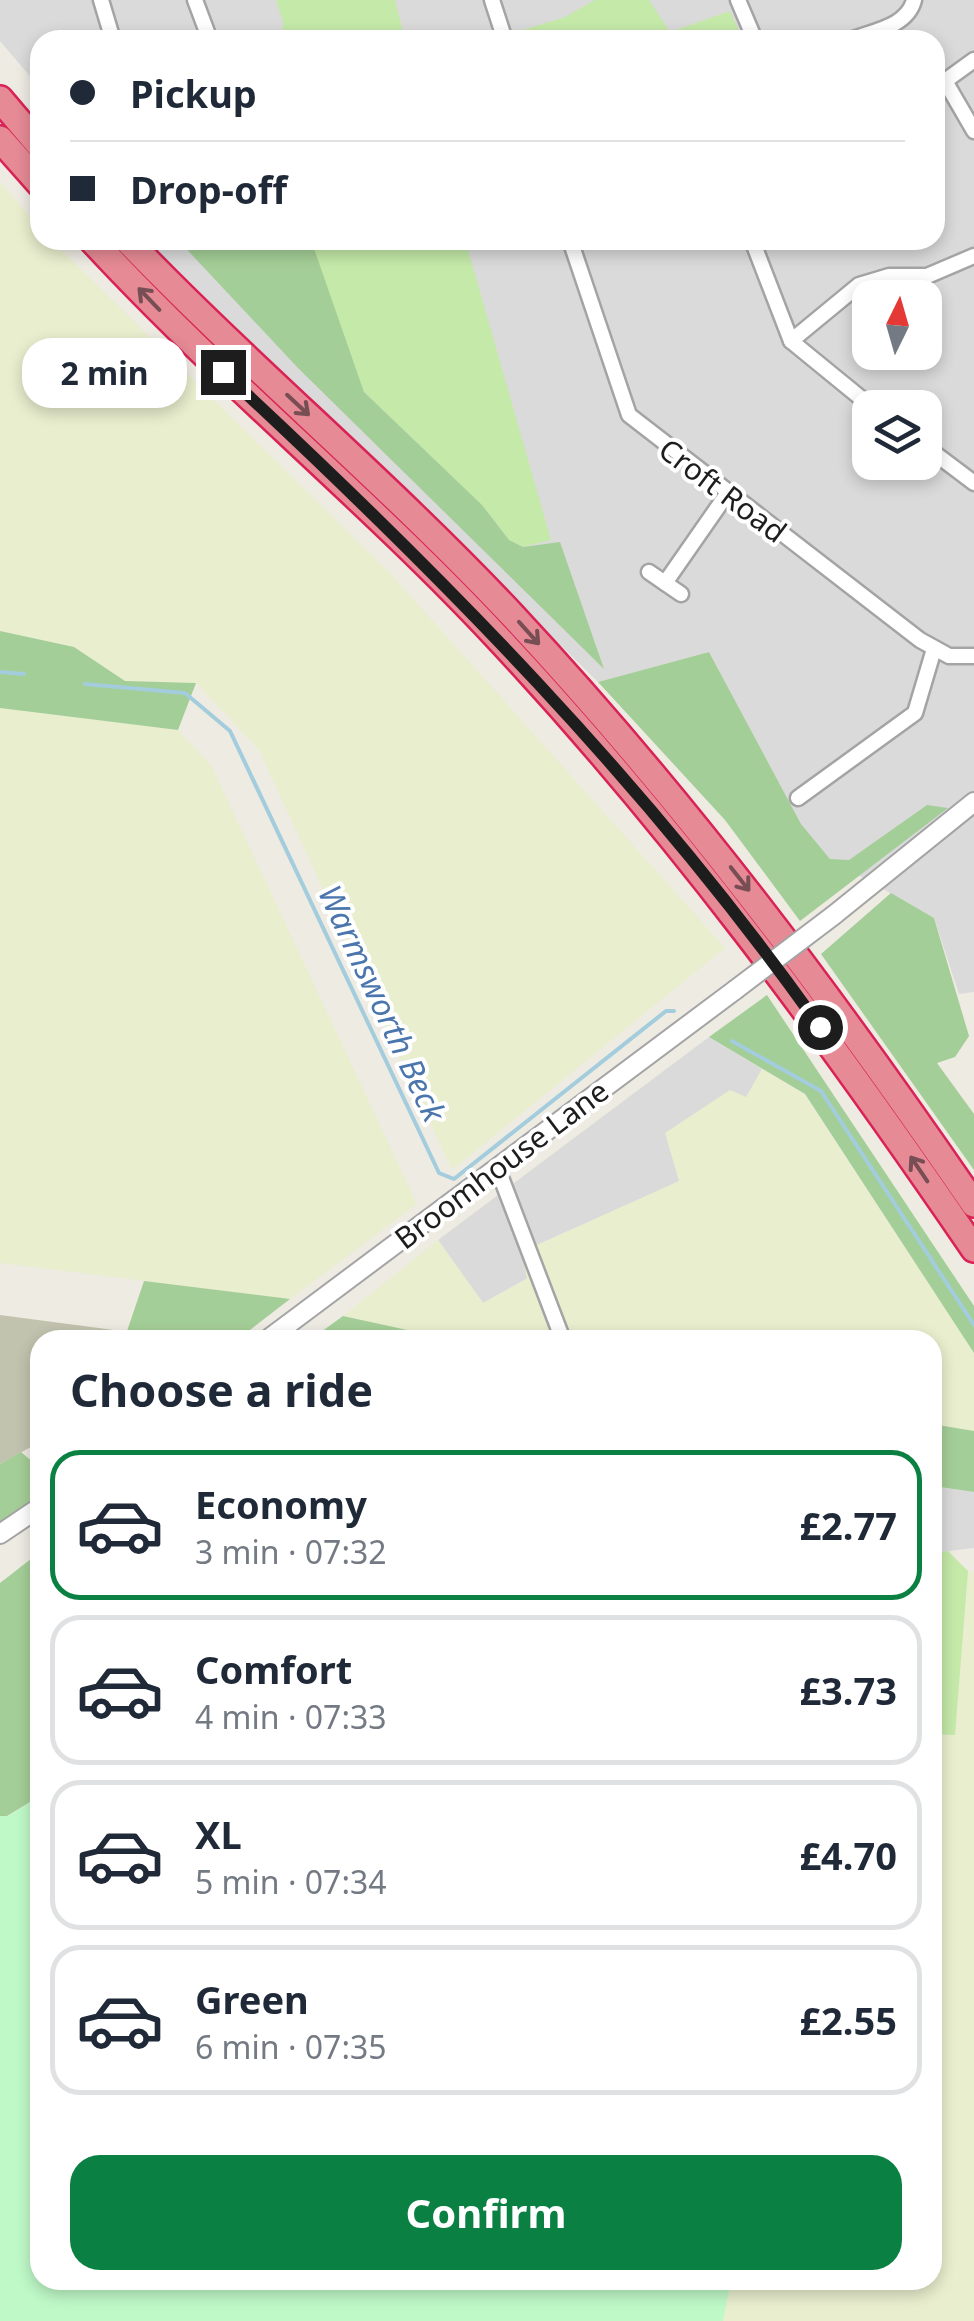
<!DOCTYPE html>
<meta charset="utf-8">
<style>
:root{--surface:#fff;--page:#f6f6f7;--text:#1f2937;--muted:#747a83;--line:#e0e1e3;--accent:#0b8043}
body{margin:0;font-family:"Noto Sans",sans-serif;background:var(--page);color:var(--text);height:100vh;display:flex;flex-direction:column;font-size:38px;white-space:nowrap}
*{box-sizing:border-box;margin:0}
p{font-size:32px;color:var(--muted)}
.icon{flex:none;width:55px;height:55px;fill:none;stroke:currentColor;stroke-width:2;stroke-linecap:round;stroke-linejoin:round}
.map{position:relative;flex:1;overflow:hidden}
.drawer{position:absolute;left:30px;top:1330px;width:912px;height:960px;display:flex;flex-direction:column;background:var(--surface);border-radius:30px;box-shadow:0 5px 15px #0003}
.drawer>*{flex:none}
.top-card{position:absolute;left:30px;top:30px;width:915px;height:220px;border-radius:30px;box-shadow:0 5px 15px #0003;display:grid;align-content:center;height:220px;padding:0 40px;background:var(--surface)}
.needle{width:65px;rotate:5deg}
.buttons{position:absolute;left:852px;top:280px;display:grid;gap:20px}
.buttons a{display:grid;place-items:center;width:90px;height:90px;border-radius:20px;background:var(--surface);box-shadow:0 5px 15px #0003;font-size:50px}
.end{position:absolute;width:45px;height:45px;margin:-22px;border:12px solid #1d1d1d;background:#fff;box-shadow:0 0 0 5px #fff}
.from{border-radius:50%}
.bubble{position:absolute;height:70px;border-radius:30px;background:var(--surface);box-shadow:0 5px 15px #0003;font-size:32px;font-weight:700;line-height:70px;text-align:center}
.top-card b{display:flex;align-items:center;gap:35px;height:95px;font-size:38px}
.top-card b+b{border-top:2px solid var(--line)}
.top-card i{width:25px;height:25px;background:var(--text)}
ul{padding:0;list-style:none}
li{display:flex;align-items:center;gap:30px;height:150px;margin:0 20px 15px;padding:0 20px;border:5px solid var(--line);border-radius:30px}
li div{flex:1}
li b{display:block;font-size:38px}
li em{font-style:normal;font-weight:700}
li.active{border-color:var(--accent)}
li>.icon{width:90px;height:90px;stroke-width:1.5}
h2{padding:0 40px;font-size:45px;line-height:120px}
.primary-button{display:flex;gap:20px;margin-top:auto;padding:20px 40px}
.primary-button a{flex:1;height:115px;border-radius:30px;background:var(--accent);color:#fff;font-size:40px;font-weight:700;line-height:115px;text-align:center}
.map>svg:first-child{display:block}
.residential{fill:#dbdada;fill-rule:evenodd}
.construction{fill:#c2c3ae}
.farmland{fill:#e9eece}
.grass{fill:#c4e9a8}
.forest{fill:#a4ce97}
.park{fill:#bff9c8}
.lines{fill:none;stroke-linecap:round;stroke-linejoin:round}
.stream{stroke:#a3ccdc;stroke-width:4}
.minor-casing{stroke:#a4a4a4;stroke-width:19}
.tertiary-casing{stroke:#a4a4a4;stroke-width:22}
.motorway-casing{stroke:#d92356;stroke-width:30}
.minor{stroke:#fff;stroke-width:14}
.tertiary{stroke:#fff;stroke-width:18}
.motorway{stroke:#e68a95;stroke-width:25}
.tertiary-bridge-casing{stroke:#a4a4a4;stroke-width:22;stroke-linecap:butt}
.tertiary-bridge{stroke:#fff;stroke-width:18}
.oneway{stroke:#774e53}
.route{stroke:#1d1d1d;stroke-width:12}
.labels{text-anchor:middle;dominant-baseline:central;stroke-width:8;stroke-linejoin:round;paint-order:stroke}
.street-label{font-size:30px;fill:#1d1d1d;stroke:#fff}
.water-label{font-size:32px;font-style:italic;fill:#4a75ad;stroke:#fff}
</style>
<div class="map">
<svg width="974" height="2321" viewBox="0 0 974 2321">
<rect width="100%" height="100%" fill="#eeebe3"/>
<g class="residential">
<path d="M0,0H974V992L959,994L934,918L830,859L801,825L709,652L598,682L147,240H935V40H40V88L0,41ZM870,298H925V352H870ZM870,408H925V462H870Z"/>
<polygon points="709,1037 762,1069 746,1098 680,1181 523,1251 528,1278 483,1303 438,1240"/>
<polygon points="932,1486 974,1492 974,1548 933,1553"/>
</g>
<polygon class="construction" points="0,1315 129,1332 124,1340 40,1340 40,1442 0,1464"/>
<g class="farmland">
<polygon points="0,182 40,228 40,240 51,240 390,573 725,948 452,1170 259,750 196,683 125,681 74,647 0,631"/>
<polygon points="0,708 178,730 211,765 417,1204 290,1299 0,1263"/>
<polygon points="762,1069 804,1094 974,1353 974,1431 933,1424 932,1340 453,1340 343,1316 438,1240 483,1303 527,1279 522,1252 679,1181 665,1133 730,1090 746,1097"/>
<polygon points="968,1571 974,1572 974,2321 723,2321 731,2280 932,2280 933,1734 955,1735"/>
</g>
<g class="grass">
<polygon points="276,0 395,0 405,40 282,40 283,22"/>
<polygon points="595,0 649,0 670,32 730,11 743,40 518,40 516,32 565,17"/>
<polygon points="310,240 462,240 467,246 551,540 523,547 509,540 482,505 364,392"/>
<polygon points="948,1551 968,1571 955,1735 933,1734 932,1553"/>
</g>
<g class="forest">
<polygon points="178,240 311,240 364,392 482,505 509,540 523,547 560,542 604,669 298,368"/>
<polygon points="0,631 74,647 125,681 196,683 178,730 0,708"/>
<polygon points="709,652 801,824 830,859 849,860 927,805 948,808 800,921 725,820 598,682"/>
<polygon points="891,893 934,918 969,1036 955,1057 937,1063 974,1114 974,1170 821,954"/>
<polygon points="767,995 974,1306 974,1353 805,1094 709,1037"/>
<polygon points="144,1281 290,1299 237,1340 124,1340"/>
<polygon points="343,1316 453,1340 310,1340"/>
<polygon points="932,1424 974,1431 974,1492 933,1486"/>
<polygon points="21,1452 40,1468 40,1498 0,1524 0,1464"/>
<polygon points="40,1552 40,1796 7,1816 0,1816 0,1583"/>
</g>
<polygon class="park" points="40,1796 40,2280 731,2280 723,2321 0,2321 0,1816 8,1816"/>
<g class="lines">
<g class="stream">
<polyline points="0,672 24,674"/>
<polyline points="85,684 185,693 230,731 439,1173 454,1179 666,1011 674,1011"/>
<polyline points="732,1041 821,1091 974,1325"/>
</g>
<g class="minor-casing">
<g id="minor">
<polyline points="101,0 113,40"/>
<polyline points="195,0 210,40"/>
<polyline points="492,0 505,40"/>
<polyline points="738,0 755,40"/>
<path d="M850,40C873,31 907,27 914,0"/>
<polyline points="935,80 945,81 974,60"/>
<polyline points="945,81 974,131"/>
<polyline points="570,240 629,415 920,640 949,656 974,656"/>
<polyline points="752,240 791,341 873,408"/>
<polyline points="791,341 859,285 889,276 927,276 974,256"/>
<polyline points="925,446 974,483"/>
<polyline points="649,572 681,594"/>
<polyline points="665,583 727,494"/>
<polyline points="798,798 915,713 934,649"/>
<polyline points="497,1167 563,1340"/>
</g>
</g>
<g class="tertiary-casing">
<g id="tertiary">
<polyline points="834,915 974,802"/>
<polyline points="267,1340 735,990"/>
<polyline points="0,1534 40,1507"/>
</g>
</g>
<g class="motorway-casing">
<g id="motorway">
<polyline points="0,99 40,146"/>
<polyline points="0,139 40,184"/>
<path d="M92,240C220,379 367,498 496,636C675,827 827,1034 974,1249"/>
<path d="M127,240C251,369 389,484 512,615C683,798 832,997 974,1204"/>
</g>
</g>
<use href="#minor" class="minor"/>
<use href="#tertiary" class="tertiary"/>
<use href="#motorway" class="motorway"/>
<g class="tertiary-bridge-casing">
<polyline id="tertiary-bridge" points="735,990 834,915"/>
</g>
<use href="#tertiary-bridge" class="tertiary-bridge"/>
</g>
<defs><path id="oneway-shaft" d="M-6 0H5M1.5-3L5.5 0L1.5 3" fill="none" stroke-width="1.6" stroke-linecap="round" stroke-linejoin="round" transform="scale(2.5)"/></defs>
<g class="oneway">
<use href="#oneway-shaft" transform="translate(149 299) rotate(-134)"/>
<use href="#oneway-shaft" transform="translate(298 405) rotate(43)"/>
<use href="#oneway-shaft" transform="translate(529 633) rotate(48)"/>
<use href="#oneway-shaft" transform="translate(740 879) rotate(52)"/>
<use href="#oneway-shaft" transform="translate(919 1169) rotate(-124)"/>
</g>
<g class="lines">
<path class="route" d="M223,372C440,573 648,784 820,1027"/>
</g>
<g class="labels">
<g class="street-label">
<text transform="translate(723 490) rotate(37)">Croft Road</text>
<text transform="translate(501 1164) rotate(-37)">Broomhouse Lane</text>
</g>
<g class="water-label">
<text transform="translate(383 1003) rotate(65)">Warmsworth Beck</text>
</g>
</g>
</svg>
<div class="buttons">
<a><svg class="needle" viewBox="-14 -14 28 28"><path d="M0-13l5 13h-10z" fill="#e53935"/><path d="M0 13l5-13h-10z" fill="#747a83"/></svg></a>
<a><svg class="icon" aria-label="layers" viewBox="0 0 24 24"><path d="M12 4l9 5-9 5-9-5zM3 14l9 5 9-5"/></svg></a>
</div>
<i class="end from" style="left:820px;top:1027px"></i>
<i class="end" style="left:223px;top:372px"></i>
<div class="bubble" style="left:22px;top:338px;width:165px">2 min</div>
<div class="top-card">
<b><i class="from"></i>Pickup</b>
<b><i></i>Drop-off</b>
</div>
<section class="drawer">
<h2>Choose a ride</h2>
<ul>
<li class="active"><svg class="icon" aria-label="car" viewBox="0 0 24 24"><path d="M5 17H2v-5l4-1 3-4h7l3 4 3 1v5h-3M9 17h6M6 11h13"/><circle cx="7" cy="17" r="2"/><circle cx="17" cy="17" r="2"/></svg><div><b>Economy</b><p>3 min · 07:32</p></div><em>£2.77</em></li>
<li><svg class="icon" aria-label="car" viewBox="0 0 24 24"><path d="M5 17H2v-5l4-1 3-4h7l3 4 3 1v5h-3M9 17h6M6 11h13"/><circle cx="7" cy="17" r="2"/><circle cx="17" cy="17" r="2"/></svg><div><b>Comfort</b><p>4 min · 07:33</p></div><em>£3.73</em></li>
<li><svg class="icon" aria-label="car" viewBox="0 0 24 24"><path d="M5 17H2v-5l4-1 3-4h7l3 4 3 1v5h-3M9 17h6M6 11h13"/><circle cx="7" cy="17" r="2"/><circle cx="17" cy="17" r="2"/></svg><div><b>XL</b><p>5 min · 07:34</p></div><em>£4.70</em></li>
<li><svg class="icon" aria-label="car" viewBox="0 0 24 24"><path d="M5 17H2v-5l4-1 3-4h7l3 4 3 1v5h-3M9 17h6M6 11h13"/><circle cx="7" cy="17" r="2"/><circle cx="17" cy="17" r="2"/></svg><div><b>Green</b><p>6 min · 07:35</p></div><em>£2.55</em></li>
</ul>
<div class="primary-button"><a>Confirm</a></div>
</section>
</div>
